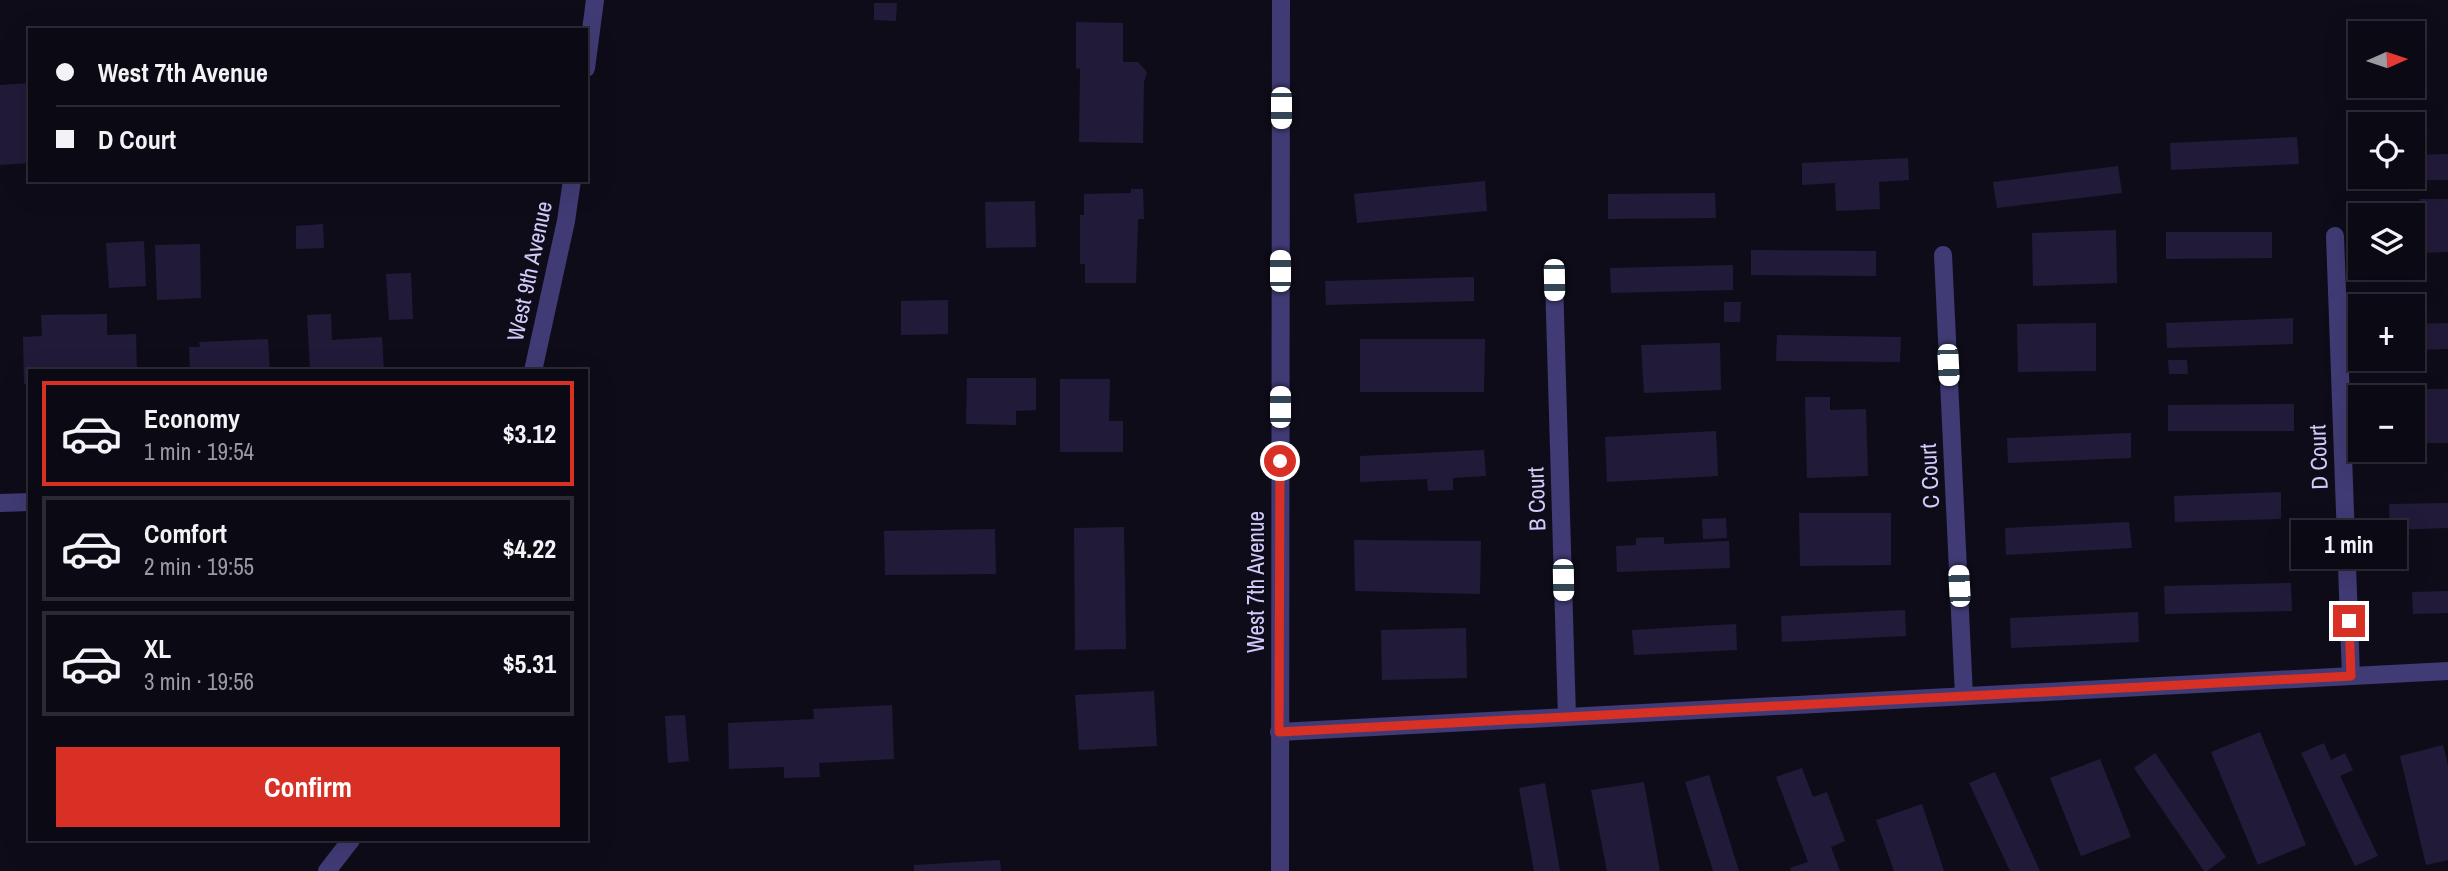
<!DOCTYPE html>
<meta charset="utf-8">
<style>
:root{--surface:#0b0914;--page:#191722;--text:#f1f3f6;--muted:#9a9aa0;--line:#2b2a34;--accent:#d93025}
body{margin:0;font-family:"Archivo Narrow",sans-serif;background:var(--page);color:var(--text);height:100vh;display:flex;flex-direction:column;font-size:26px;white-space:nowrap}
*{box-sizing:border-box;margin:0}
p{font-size:23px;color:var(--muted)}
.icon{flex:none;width:38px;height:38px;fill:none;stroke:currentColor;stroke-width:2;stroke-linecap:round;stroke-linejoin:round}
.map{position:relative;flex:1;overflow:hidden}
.side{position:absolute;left:28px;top:369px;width:560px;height:472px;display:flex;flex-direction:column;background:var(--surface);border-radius:0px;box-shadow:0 7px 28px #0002,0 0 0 2px var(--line)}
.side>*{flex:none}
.guide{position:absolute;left:28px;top:28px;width:560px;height:154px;border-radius:0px;box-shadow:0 7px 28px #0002,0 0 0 2px var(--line);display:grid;align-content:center;height:154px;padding:0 28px;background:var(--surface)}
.needle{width:46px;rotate:87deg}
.fabs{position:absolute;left:2348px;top:21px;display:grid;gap:14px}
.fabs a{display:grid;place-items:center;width:77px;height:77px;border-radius:0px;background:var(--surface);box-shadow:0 7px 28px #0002,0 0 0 2px var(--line);font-size:35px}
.end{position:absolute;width:32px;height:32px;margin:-16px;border:9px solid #d93025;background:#fff;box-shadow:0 0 0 4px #fff}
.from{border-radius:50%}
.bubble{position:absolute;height:49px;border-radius:0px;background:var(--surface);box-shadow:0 7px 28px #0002,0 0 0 2px var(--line);font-size:23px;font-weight:700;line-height:49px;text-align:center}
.car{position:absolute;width:21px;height:42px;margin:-21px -10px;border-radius:9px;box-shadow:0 0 5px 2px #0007;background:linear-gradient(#fff 24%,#345 0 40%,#fff 0 76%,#345 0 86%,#fff 0)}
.guide b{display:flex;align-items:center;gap:24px;height:66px;font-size:26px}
.guide b+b{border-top:2px solid var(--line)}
.guide i{width:18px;height:18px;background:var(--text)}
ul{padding:12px 0 0;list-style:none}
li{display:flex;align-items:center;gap:21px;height:105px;margin:0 14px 10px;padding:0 14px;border:4px solid var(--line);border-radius:0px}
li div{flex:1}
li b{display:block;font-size:26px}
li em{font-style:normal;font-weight:700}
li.active{border-color:var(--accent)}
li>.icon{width:63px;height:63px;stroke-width:1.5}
.primary-button{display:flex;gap:14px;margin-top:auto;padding:14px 28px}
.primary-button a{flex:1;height:80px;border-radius:0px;background:var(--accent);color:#fff;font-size:28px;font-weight:700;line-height:80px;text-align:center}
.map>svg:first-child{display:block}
.building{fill:#221a39}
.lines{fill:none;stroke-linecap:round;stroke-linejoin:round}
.minor{stroke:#413b75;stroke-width:18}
.route{stroke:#d93025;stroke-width:9}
.labels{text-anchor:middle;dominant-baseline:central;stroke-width:6;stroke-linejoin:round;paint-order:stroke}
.street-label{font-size:23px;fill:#d3cafa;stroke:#0f0c1a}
</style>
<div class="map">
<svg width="2448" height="871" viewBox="0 0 2448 871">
<rect width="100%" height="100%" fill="#0f0c1a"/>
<g class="building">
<polygon points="874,3 897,3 896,21 874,20"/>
<polygon points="1076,22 1123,23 1123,62 1138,62 1147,72 1144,82 1143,143 1079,142 1080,68 1076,69"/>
<polygon points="30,83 30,163 0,165 0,85"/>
<rect x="2364" y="121" width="21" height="3"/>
<polygon points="2297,137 2299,164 2171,170 2170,143"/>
<polygon points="2448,154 2448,180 2376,181 2376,177 2413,177 2413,155"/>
<polygon points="1908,158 1909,180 1879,182 1880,209 1836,211 1835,183 1802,185 1802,163"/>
<polygon points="2118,166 2122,193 1997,208 1993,182"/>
<polygon points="1485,181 1487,211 1357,223 1354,194"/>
<polygon points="1131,189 1143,189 1144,219 1138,219 1136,283 1085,283 1085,264 1080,264 1080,215 1084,215 1084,194 1131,193"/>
<polygon points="1715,193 1716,218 1608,219 1608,194"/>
<polygon points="2420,199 2448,199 2448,252 2421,253"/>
<polygon points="1035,201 1036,247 986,248 985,202"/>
<polygon points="323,224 324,248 296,249 296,226"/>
<polygon points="2116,230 2117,283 2033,286 2032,233"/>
<polygon points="2166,232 2272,232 2272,258 2166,259"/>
<polygon points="144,241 146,286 109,288 106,243"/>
<polygon points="200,244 201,298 157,300 155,245"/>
<polygon points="1751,250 1876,251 1876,276 1751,275"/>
<polygon points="1733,265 1733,290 1611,293 1610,268"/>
<polygon points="411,273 413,319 389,320 386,274"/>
<polygon points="1474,277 1474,301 1326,305 1325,281"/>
<polygon points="948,300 948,334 901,335 901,301"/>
<polygon points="1724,302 1741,302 1740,322 1724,322"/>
<polygon points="107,314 107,335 136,334 137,371 30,371 30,384 24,384 23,337 42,336 41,315"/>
<polygon points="331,314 332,340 382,337 384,371 310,371 307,315"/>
<polygon points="2293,318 2293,344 2167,348 2166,323"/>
<polygon points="2096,323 2096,371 2018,372 2017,324"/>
<polygon points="2448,323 2448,349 2413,350 2413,324"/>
<polygon points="1777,335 1901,337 1900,362 1776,361"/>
<polygon points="268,339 270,371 190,371 189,347 200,347 199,342"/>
<polygon points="1360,339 1485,339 1484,392 1360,392"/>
<polygon points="1720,343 1721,390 1644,393 1641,345"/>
<polygon points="2168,360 2187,360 2188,374 2169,374"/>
<polygon points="967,378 1036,378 1036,410 1016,411 1016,425 966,424"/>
<polygon points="1060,379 1110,379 1109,421 1123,421 1123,452 1060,452"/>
<rect x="2416" y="389" width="32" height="54"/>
<polygon points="1805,397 1830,397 1830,410 1866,409 1868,476 1807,478"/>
<polygon points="2294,404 2294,431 2168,431 2168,405"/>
<polygon points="1716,431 1718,476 1607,482 1605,437"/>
<polygon points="2131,433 2131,458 2008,463 2007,438"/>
<polygon points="1484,450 1486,476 1453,478 1453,490 1428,491 1427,479 1360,482 1360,456"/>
<polygon points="2281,492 2281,519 2175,522 2174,496"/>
<polygon points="2448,503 2448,528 2390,530 2389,504"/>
<polygon points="1799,513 1891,513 1891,565 1800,566"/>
<polygon points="1726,518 1727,538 1703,539 1702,519"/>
<polygon points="2129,522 2132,548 2006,555 2005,528"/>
<polygon points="1124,527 1126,649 1075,650 1074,528"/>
<polygon points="995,529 996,574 885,575 884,531"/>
<polygon points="1664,537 1664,544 1729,541 1730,568 1617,572 1616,546 1636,545 1636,538"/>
<polygon points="1354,540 1481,541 1480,594 1355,591"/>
<polygon points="2291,583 2292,611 2165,614 2164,586"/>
<polygon points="2448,591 2448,613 2413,614 2412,592"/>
<polygon points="1905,610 1906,636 1782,642 1781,616"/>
<polygon points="2138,612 2139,642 2011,648 2010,618"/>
<polygon points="1736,624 1737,650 1634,655 1632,630"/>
<polygon points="1466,628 1467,678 1382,680 1381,630"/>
<polygon points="1154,691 1157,746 1079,750 1075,695"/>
<polygon points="892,705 894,759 819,763 820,777 784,778 784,767 729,769 728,723 814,719 813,709"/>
<polygon points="685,715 689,761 668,763 665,716"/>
<polygon points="2260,732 2306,845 2258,865 2211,752"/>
<polygon points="2324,743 2331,760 2345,753 2353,770 2340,776 2378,856 2355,866 2301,753"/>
<polygon points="2443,745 2448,765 2448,860 2426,865 2400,756"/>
<polygon points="2155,753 2226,857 2207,871 2204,871 2134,768"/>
<polygon points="2100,759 2131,837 2081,856 2050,778"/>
<polygon points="1802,768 1813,797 1827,792 1845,841 1831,847 1840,871 1791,871 1790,868 1808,862 1776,777"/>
<polygon points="1995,772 2040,871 2010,871 1969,783"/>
<polygon points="1709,775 1739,871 1713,871 1685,782"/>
<polygon points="1644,782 1660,871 1607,871 1591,790"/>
<polygon points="1545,783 1560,871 1534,871 1519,788"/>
<polygon points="1922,804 1944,871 1894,871 1876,820"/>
<polygon points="1000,860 1001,871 914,871 914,865"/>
</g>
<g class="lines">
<g class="minor">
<polyline points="586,68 595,0"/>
<polyline points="2335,236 2351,676"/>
<polyline points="1943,255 1964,696"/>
<polyline points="1554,280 1567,717"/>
<polyline points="533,371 566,221 572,180"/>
<polyline points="0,503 30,502"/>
<polyline points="1279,732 2448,671"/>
<polyline points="327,871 351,840"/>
<polyline points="1280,871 1281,0"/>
</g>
</g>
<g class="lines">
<polyline class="route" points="1280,461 1279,732 2351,676 2349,621"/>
</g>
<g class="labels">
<g class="street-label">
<text transform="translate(529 271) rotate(-78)">West 9th Avenue</text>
<text transform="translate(2318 457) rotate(-92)">D Court</text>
<text transform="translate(1929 476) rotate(-93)">C Court</text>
<text transform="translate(1536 499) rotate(-92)">B Court</text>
<text transform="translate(1255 582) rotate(-90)">West 7th Avenue</text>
</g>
</g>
</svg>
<div class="fabs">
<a><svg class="needle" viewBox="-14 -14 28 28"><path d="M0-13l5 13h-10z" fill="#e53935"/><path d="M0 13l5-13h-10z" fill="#9a9aa0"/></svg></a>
<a><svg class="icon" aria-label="locate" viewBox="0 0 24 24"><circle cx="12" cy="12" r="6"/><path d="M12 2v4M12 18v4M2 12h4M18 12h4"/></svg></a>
<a><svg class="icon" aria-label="layers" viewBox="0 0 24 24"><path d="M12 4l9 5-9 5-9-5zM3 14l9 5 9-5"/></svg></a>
<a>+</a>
<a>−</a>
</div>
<i class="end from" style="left:1280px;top:461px"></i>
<i class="end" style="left:2349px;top:621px"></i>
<div class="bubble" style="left:2291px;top:520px;width:116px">1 min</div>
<i class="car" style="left:1281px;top:108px;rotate:180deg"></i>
<i class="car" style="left:1280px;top:271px;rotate:0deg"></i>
<i class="car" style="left:1554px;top:280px;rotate:179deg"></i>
<i class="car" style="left:1948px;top:365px;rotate:177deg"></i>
<i class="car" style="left:1280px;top:407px;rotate:0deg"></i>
<i class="car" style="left:1563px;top:580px;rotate:179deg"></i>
<i class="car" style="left:1959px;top:586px;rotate:357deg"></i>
<div class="guide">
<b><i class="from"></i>West 7th Avenue</b>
<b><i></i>D Court</b>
</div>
<section class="side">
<ul>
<li class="active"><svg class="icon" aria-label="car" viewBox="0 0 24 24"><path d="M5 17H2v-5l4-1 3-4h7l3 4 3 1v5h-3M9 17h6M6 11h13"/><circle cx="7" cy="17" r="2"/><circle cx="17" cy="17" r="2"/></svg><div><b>Economy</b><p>1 min · 19:54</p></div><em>$3.12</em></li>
<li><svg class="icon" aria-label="car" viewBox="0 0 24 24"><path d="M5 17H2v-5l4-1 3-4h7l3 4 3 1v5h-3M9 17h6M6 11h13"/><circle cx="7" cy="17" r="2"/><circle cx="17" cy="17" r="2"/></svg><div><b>Comfort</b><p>2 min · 19:55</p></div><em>$4.22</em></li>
<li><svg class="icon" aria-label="car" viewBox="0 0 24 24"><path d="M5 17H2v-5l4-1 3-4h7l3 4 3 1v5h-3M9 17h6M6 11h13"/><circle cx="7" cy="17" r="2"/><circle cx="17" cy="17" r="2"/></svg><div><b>XL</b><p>3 min · 19:56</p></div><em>$5.31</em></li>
</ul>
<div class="primary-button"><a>Confirm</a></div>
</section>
</div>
